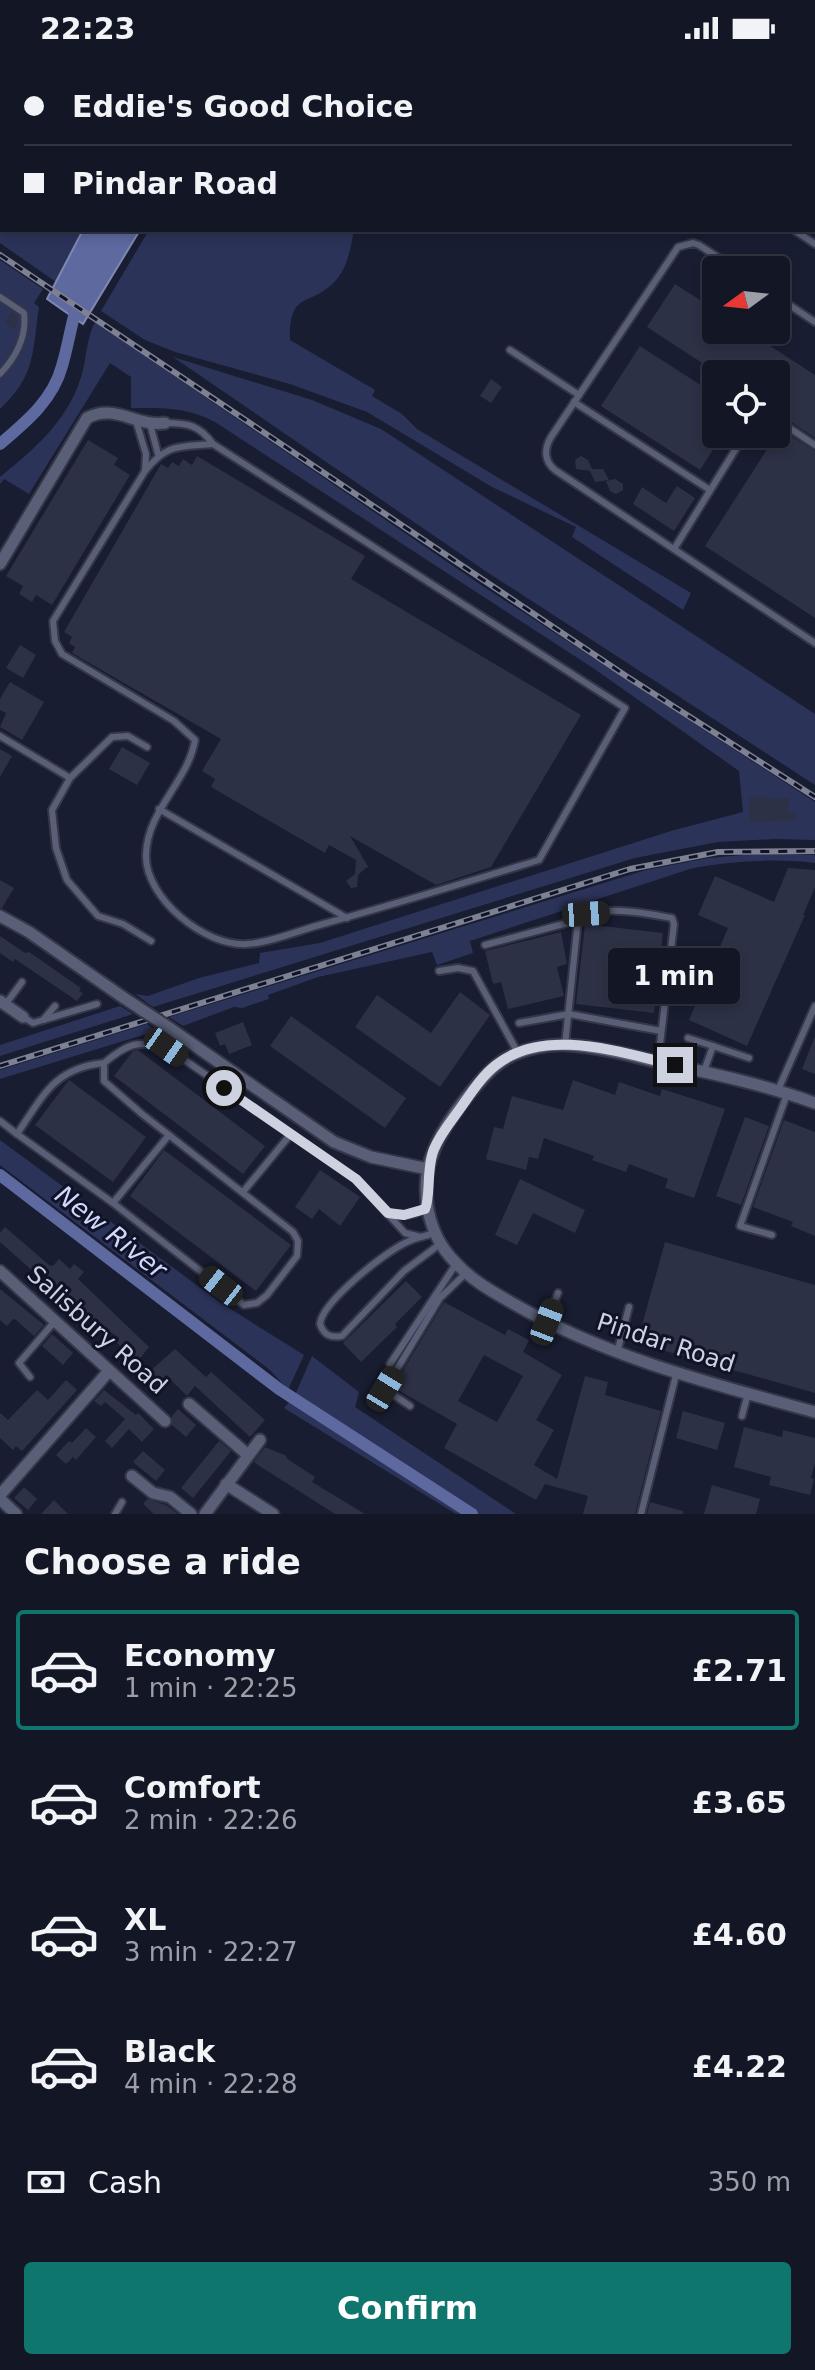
<!DOCTYPE html>
<meta charset="utf-8">
<style>
:root{--surface:#121625;--page:#1f2332;--text:#f1f3f6;--muted:#9c9fa7;--line:#313542;--accent:#0f766e}
body{margin:0;font-family:"DejaVu Sans",sans-serif;background:var(--page);color:var(--text);height:100vh;display:flex;flex-direction:column;font-size:30px;white-space:nowrap}
*{box-sizing:border-box;margin:0}
p{font-size:26px;color:var(--muted)}
.icon{flex:none;width:44px;height:44px;fill:none;stroke:currentColor;stroke-width:2;stroke-linecap:round;stroke-linejoin:round}
.map{position:relative;height:1458px;overflow:hidden}
.sheet{display:flex;flex-direction:column;background:var(--surface);flex:1}
.sheet>*{flex:none}
.hud{position:absolute;left:0px;top:0px;width:816px;height:176px;box-shadow:0 4px 12px #0003,0 0 0 2px var(--line);display:grid;align-content:center;height:176px;padding:0 24px;background:var(--surface)}
.needle{width:52px;rotate:255deg}
.controls{position:absolute;left:702px;top:200px;display:grid;gap:16px}
.controls a{display:grid;place-items:center;width:88px;height:88px;border-radius:8px;background:var(--surface);box-shadow:0 4px 12px #0003,0 0 0 2px var(--line);font-size:40px}
.end{position:absolute;width:36px;height:36px;margin:-18px;border:10px solid #ced2e0;background:#111;box-shadow:0 0 0 4px #111}
.from{border-radius:50%}
.bubble{position:absolute;height:56px;border-radius:8px;background:var(--surface);box-shadow:0 4px 12px #0003,0 0 0 2px var(--line);font-size:26px;font-weight:700;line-height:56px;text-align:center}
.car{position:absolute;width:24px;height:48px;margin:-24px -12px;border-radius:10px;box-shadow:0 0 6px 2px #0007;background:linear-gradient(#222 24%,#8ab4d8 0 40%,#222 0 76%,#8ab4d8 0 86%,#222 0)}
.hud b{display:flex;align-items:center;gap:28px;height:76px;font-size:30px}
.hud b+b{border-top:2px solid var(--line)}
.hud i{width:20px;height:20px;background:var(--text)}
ul{padding:0;list-style:none}
li{display:flex;align-items:center;gap:24px;height:120px;margin:0 16px 12px;padding:0 8px;border:4px solid transparent;border-radius:8px}
li div{flex:1}
li b{display:block;font-size:30px}
li em{font-style:normal;font-weight:700}
li.on{border-color:var(--accent)}
li>.icon{width:72px;height:72px;stroke-width:1.5}
h2{padding:0 24px;font-size:36px;line-height:96px}
.pay{display:flex;align-items:center;gap:20px;height:88px;padding:0 24px;font-size:30px}
.pay p{margin-inline-start:auto}
.cta{display:flex;gap:16px;margin-top:auto;padding:16px 24px}
.cta a{flex:1;height:92px;border-radius:8px;background:var(--accent);color:#fff;font-size:32px;font-weight:700;line-height:92px;text-align:center}
.status{display:flex;justify-content:space-between;align-items:center;height:56px;padding:0 40px;background:var(--surface);direction:ltr}
.status svg{height:22px;fill:currentColor}
.map>svg:first-child{display:block}
.green{fill:#2c3359}
.water{fill:#5d699f;stroke:#7f88b2;stroke-width:2}
.lines{fill:none;stroke-linecap:round;stroke-linejoin:round}
.canal{stroke:#5d699f;stroke-width:12}
.building{fill:#2c3146;fill-rule:evenodd}
.service-casing{stroke:#353748;stroke-width:10}
.minor-casing{stroke:#353748;stroke-width:15}
.service{stroke:#595f77;stroke-width:6}
.minor{stroke:#595f77;stroke-width:11}
.rail-casing{stroke:#7d8192;stroke-width:6}
.rail{stroke:#101327;stroke-width:3;stroke-dasharray:9;stroke-linecap:butt}
.minor-bridge-casing{stroke:#353748;stroke-width:15;stroke-linecap:butt}
.minor-bridge{stroke:#595f77;stroke-width:11}
.route{stroke:#ced2e0;stroke-width:10}
.labels{text-anchor:middle;dominant-baseline:central;stroke-width:6;stroke-linejoin:round;paint-order:stroke}
.street-label{font-size:24px;fill:#ced2e0;stroke:#101327}
.water-label{font-size:26px;font-style:italic;fill:#d0d9fa;stroke:#101327}
</style>
<div class="status"><b>22:23</b><svg viewBox="0 0 49 12"><path d="M0 12V9h3v3zM5 12V6h3v6zM10 12V3h3v9zM15 12V0h3v12zM26 1h20v11H26zM47 4h2v5h-2z"/></svg></div>
<div class="map">
<svg width="815" height="1458" viewBox="0 0 815 1458">
<rect width="100%" height="100%" fill="#181d31"/>
<g class="green">
<polygon points="0,0 251,0 2,2 2,174 83,174 56,226 0,187"/>
<polygon points="634,0 815,0 815,63 814,2 622,2"/>
<path d="M149,174H354C351,190 348,210 337,223C311,253 289,232 290,284L375,334L372,340L402,358L417,373L691,537L683,554L572,481L576,471L492,431L367,356L290,328L175,296L145,284L101,255Z"/>
<path d="M0,204L43,233L34,247L39,251C32,297 36,319 0,353Z"/>
<path d="M95,266L484,531L815,746V784L775,783L718,786L635,802L153,951L135,938L148,940L199,922L259,907L260,897L320,887L671,775L743,756L739,715L593,612L215,366C187,351 162,352 131,352V321L110,307L29,438L4,423L0,428V421C36,392 71,362 83,314C87,297 87,282 95,266Z"/>
<polygon points="173,301 312,344 381,373 815,658 815,729 484,514"/>
<path d="M766,797L815,799V807C774,802 734,805 693,812L470,885L473,897L437,909L432,896L318,921L268,939L269,943L242,952L234,951L183,970L169,961L646,814L708,802Z"/>
<polygon points="120,950 133,958 0,1000 0,989"/>
<polygon points="147,968 156,975 0,1023 0,1014"/>
<polygon points="0,1084 221,1247 304,1299 288,1334 270,1314 0,1109"/>
<polygon points="312,1300 359,1336 355,1351 516,1458 456,1458 284,1352 295,1339"/>
</g>
<g class="water">
<polygon points="251,0 491,0 491,2 249,2"/>
<polygon points="83,174 140,174 83,268 47,243"/>
</g>
<g class="lines">
<g class="canal">
<polyline points="495,2 506,0"/>
<path d="M0,388C26,366 53,344 62,310C68,290 71,269 77,249"/>
<polyline points="0,1119 279,1333 472,1458"/>
</g>
</g>
<g class="building">
<polygon points="675,228 716,254 716,274 746,274 815,319 815,382 776,356 776,318 719,318 647,271"/>
<polygon points="12,256 18,260 15,274 5,266"/>
<polygon points="640,290 716,339 716,378 723,378 700,414 601,350"/>
<polygon points="491,323 502,331 491,347 480,340"/>
<polygon points="780,373 815,395 815,562 705,490"/>
<polygon points="88,384 118,402 114,409 130,419 52,549 36,539 32,546 19,538 23,530 6,520"/>
<polygon points="197,400 365,500 351,523 581,659 491,811 436,829 350,780 369,812 367,811 358,819 357,831 351,832 346,825 355,818 356,804 329,789 325,797 211,731 215,723 202,715 221,683 72,597 75,591 69,587 72,581 64,576 161,408 168,412 172,406 179,410 183,403 192,409"/>
<polygon points="581,400 588,404 592,413 603,413 609,424 595,426 590,415 576,413 575,404"/>
<polygon points="615,423 623,428 623,434 616,438 610,435 606,425"/>
<polygon points="677,430 695,442 674,475 633,448 642,431 666,447"/>
<polygon points="20,589 36,599 23,622 6,612"/>
<polygon points="10,626 44,646 22,684 0,671 6,657 0,654 0,643"/>
<polygon points="122,691 150,707 137,729 109,713"/>
<polygon points="0,693 12,700 0,721"/>
<polygon points="766,740 766,743 789,742 789,756 795,756 795,764 749,766 749,741"/>
<polygon points="788,812 815,814 815,831 803,859 805,859 747,990 689,964 728,872 698,859 715,820 774,846"/>
<polygon points="0,824 14,832 2,852 0,852"/>
<polygon points="585,868 663,877 654,957 576,948"/>
<polygon points="561,876 567,908 557,911 564,940 508,953 501,926 493,928 485,895"/>
<polygon points="0,880 25,897 29,896 81,932 79,935 83,937 77,945 15,903 13,906 0,897"/>
<polygon points="460,936 490,959 440,1031 355,971 377,939 431,977"/>
<polygon points="291,960 406,1042 385,1072 270,990"/>
<polygon points="243,966 252,989 229,998 225,988 220,990 215,977"/>
<polygon points="815,980 815,1018 802,1013"/>
<polygon points="138,994 265,1090 243,1118 114,1020 133,995"/>
<polygon points="69,1024 146,1081 113,1126 35,1069"/>
<polygon points="573,1024 615,1039 619,1026 660,1040 662,1033 725,1053 694,1142 665,1132 668,1123 629,1108 626,1116 592,1104 594,1100 544,1082 538,1103 529,1101 526,1114 486,1103 494,1071 503,1073 512,1040 563,1054"/>
<polygon points="745,1061 769,1070 741,1149 716,1140"/>
<polygon points="784,1064 815,1076 815,1180 791,1170 793,1166 753,1151"/>
<polygon points="164,1094 291,1189 256,1235 130,1140"/>
<polygon points="320,1114 360,1141 340,1170 319,1153 312,1163 295,1151"/>
<polygon points="520,1123 585,1154 575,1177 533,1157 517,1189 495,1179"/>
<polygon points="5,1171 49,1209 53,1210 59,1203 70,1213 74,1208 84,1216 78,1223 149,1291 138,1305 116,1286 119,1282 92,1263 56,1228 39,1214 36,1218 0,1186 0,1177"/>
<polygon points="665,1186 815,1229 815,1337 637,1287"/>
<polygon points="406,1225 422,1241 395,1268 397,1271 361,1306 343,1287"/>
<polygon points="0,1233 44,1269 34,1280 16,1264 13,1263 7,1270 0,1264"/>
<path d="M444,1246L505,1279L508,1273L529,1284L523,1296L562,1319L536,1364L554,1374L534,1409L557,1423L585,1320L608,1326L605,1339L661,1355L635,1458H583L588,1440L545,1428L536,1444L444,1392L457,1368L393,1331ZM484,1299L523,1320L497,1366L458,1345Z"/>
<polygon points="52,1278 73,1297 63,1309 42,1290"/>
<polygon points="175,1293 206,1321 211,1316 265,1364 250,1381 195,1330 187,1340 166,1319 160,1326 149,1316"/>
<polygon points="66,1324 77,1334 22,1395 16,1390 13,1394 0,1382 0,1357 8,1364 37,1334 48,1344"/>
<polygon points="104,1334 136,1359 138,1357 154,1373 142,1386 129,1373 112,1392 105,1385 125,1363 105,1346 101,1350 94,1345"/>
<polygon points="178,1353 196,1369 186,1381 172,1369 172,1360"/>
<polygon points="683,1355 725,1367 717,1394 676,1382"/>
<polygon points="744,1371 782,1381 783,1374 815,1382 815,1407 811,1422 814,1423 810,1439 769,1429 771,1421 734,1411"/>
<polygon points="86,1372 96,1381 76,1404 73,1401 66,1408 56,1399 69,1385 72,1387"/>
<polygon points="219,1385 231,1395 193,1442 181,1432"/>
<polygon points="265,1391 287,1400 286,1402 315,1421 312,1426 365,1458 335,1458 258,1409 254,1406"/>
<polygon points="143,1395 165,1414 156,1425 133,1406"/>
<polygon points="712,1429 760,1443 756,1458 704,1458"/>
<polygon points="24,1431 37,1443 28,1454 14,1442"/>
<polygon points="147,1443 166,1449 178,1458 154,1458 143,1448"/>
<polygon points="54,1444 68,1458 41,1458"/>
<polygon points="650,1446 683,1455 683,1458 647,1458"/>
</g>
<g class="lines">
<g class="service-casing">
<g id="service">
<polyline points="794,174 815,188"/>
<path d="M737,214L699,189L693,187L678,191L551,381C544,393 544,405 555,414L815,587"/>
<polyline points="776,240 815,266"/>
<path d="M0,241L24,257C27,281 16,301 0,318"/>
<polyline points="510,294 579,339"/>
<polyline points="574,346 710,434"/>
<polyline points="776,363 815,389"/>
<path d="M136,365L146,398L145,415L53,565L55,585L62,598L174,665L195,684C188,726 147,754 146,799C145,842 205,891 247,888C270,887 300,874 323,868C396,848 467,826 539,804L625,652L213,388C199,369 188,367 165,367"/>
<polyline points="150,368 158,398"/>
<path d="M145,415C167,387 180,391 213,388"/>
<polyline points="674,493 745,378"/>
<polyline points="0,680 70,722 52,754 56,792 67,824 98,860 123,868 151,885"/>
<polyline points="70,722 112,681 128,680 147,691"/>
<polyline points="159,753 347,862"/>
<polyline points="485,889 578,864"/>
<polyline points="439,915 458,912 473,915 518,997"/>
<polyline points="5,949 22,926"/>
<polyline points="23,961 33,967 43,964 55,950"/>
<polyline points="43,964 97,948"/>
<polyline points="519,967 569,958 661,975"/>
<polyline points="688,982 713,990"/>
<path d="M565,989L578,864C600,847 647,858 672,862L674,868L658,1006"/>
<path d="M104,1007C54,1012 43,1040 17,1078L113,1147L169,1079"/>
<polyline points="704,1015 713,990 749,1002"/>
<polyline points="778,1034 815,950"/>
<polyline points="0,1065 17,1078"/>
<polyline points="243,1136 290,1079"/>
<path d="M113,1147L244,1249L257,1247L267,1239L297,1200L298,1185L293,1176L142,1058L104,1025V1007C127,988 137,984 166,991L356,1123L405,1177L421,1181"/>
<path d="M388,1157C401,1159 419,1162 428,1148"/>
<path d="M435,1177C425,1180 414,1182 405,1187C384,1197 322,1246 320,1268C324,1279 330,1282 342,1280L404,1215L440,1188"/>
<polyline points="772,1179 740,1170 787,1038"/>
<polyline points="547,1266 558,1237"/>
<polyline points="617,1297 629,1251"/>
<polyline points="390,1308 456,1208"/>
<polyline points="30,1321 19,1307 55,1265"/>
<polyline points="410,1350 385,1333 440,1242 466,1217"/>
<polyline points="742,1360 748,1337"/>
<polyline points="115,1458 122,1446"/>
<polyline points="641,1458 677,1315"/>
</g>
</g>
<g class="minor-casing">
<g id="minor">
<path d="M0,508L87,362C116,347 135,371 165,367"/>
<polyline points="0,860 29,876 124,942"/>
<polyline points="0,945 23,961"/>
<polyline points="165,969 334,1086 371,1101 428,1113"/>
<path d="M815,1047C765,1029 715,1018 663,1007C632,1000 600,991 568,989C549,988 526,992 509,1001C485,1012 444,1068 434,1094C418,1131 427,1178 455,1206C471,1224 493,1236 514,1248C606,1301 712,1328 815,1356"/>
<polyline points="0,1215 165,1365"/>
<polyline points="189,1348 248,1399"/>
<polyline points="132,1420 153,1437 170,1441 191,1458"/>
<polyline points="226,1428 273,1458"/>
<polyline points="0,1439 109,1315"/>
<polyline points="0,1443 16,1458"/>
<polyline points="205,1458 260,1384"/>
</g>
</g>
<use href="#service" class="service"/>
<use href="#minor" class="minor"/>
<g class="rail-casing">
<g id="rail">
<polyline points="0,199 626,620 815,741"/>
<polyline points="0,1010 630,813 718,796 815,795"/>
</g>
</g>
<use href="#rail" class="rail"/>
<g class="minor-bridge-casing">
<polyline id="minor-bridge" points="124,942 165,969"/>
</g>
<use href="#minor-bridge" class="minor-bridge"/>
</g>
<g class="lines">
<path class="route" d="M224,1032L356,1123L388,1157L404,1159L425,1153C431,1141 426,1112 434,1093C441,1076 454,1062 464,1047C473,1034 483,1019 496,1009C545,970 621,997 675,1009"/>
</g>
<g class="labels">
<g class="street-label">
<text transform="translate(97 1274) rotate(42)">Salisbury Road</text>
<text transform="translate(666 1287) rotate(18)">Pindar Road</text>
</g>
<g class="water-label">
<text transform="translate(111 1176) rotate(38)">New River</text>
</g>
</g>
</svg>
<div class="controls">
<a><svg class="needle" viewBox="-14 -14 28 28"><path d="M0-13l5 13h-10z" fill="#e53935"/><path d="M0 13l5-13h-10z" fill="#9c9fa7"/></svg></a>
<a><svg class="icon" aria-label="locate" viewBox="0 0 24 24"><circle cx="12" cy="12" r="6"/><path d="M12 2v4M12 18v4M2 12h4M18 12h4"/></svg></a>
</div>
<i class="end from" style="left:224px;top:1032px"></i>
<i class="end" style="left:675px;top:1009px"></i>
<div class="bubble" style="left:608px;top:892px;width:132px">1 min</div>
<i class="car" style="left:586px;top:858px;rotate:86deg"></i>
<i class="car" style="left:166px;top:991px;rotate:125deg"></i>
<i class="car" style="left:221px;top:1230px;rotate:308deg"></i>
<i class="car" style="left:547px;top:1266px;rotate:21deg"></i>
<i class="car" style="left:385px;top:1333px;rotate:31deg"></i>
<div class="hud">
<b><i class="from"></i>Eddie's Good Choice</b>
<b><i></i>Pindar Road</b>
</div>
</div>
<section class="sheet">
<h2>Choose a ride</h2>
<ul>
<li class="on"><svg class="icon" aria-label="car" viewBox="0 0 24 24"><path d="M5 17H2v-5l4-1 3-4h7l3 4 3 1v5h-3M9 17h6M6 11h13"/><circle cx="7" cy="17" r="2"/><circle cx="17" cy="17" r="2"/></svg><div><b>Economy</b><p>1 min · 22:25</p></div><em>£2.71</em></li>
<li><svg class="icon" aria-label="car" viewBox="0 0 24 24"><path d="M5 17H2v-5l4-1 3-4h7l3 4 3 1v5h-3M9 17h6M6 11h13"/><circle cx="7" cy="17" r="2"/><circle cx="17" cy="17" r="2"/></svg><div><b>Comfort</b><p>2 min · 22:26</p></div><em>£3.65</em></li>
<li><svg class="icon" aria-label="car" viewBox="0 0 24 24"><path d="M5 17H2v-5l4-1 3-4h7l3 4 3 1v5h-3M9 17h6M6 11h13"/><circle cx="7" cy="17" r="2"/><circle cx="17" cy="17" r="2"/></svg><div><b>XL</b><p>3 min · 22:27</p></div><em>£4.60</em></li>
<li><svg class="icon" aria-label="car" viewBox="0 0 24 24"><path d="M5 17H2v-5l4-1 3-4h7l3 4 3 1v5h-3M9 17h6M6 11h13"/><circle cx="7" cy="17" r="2"/><circle cx="17" cy="17" r="2"/></svg><div><b>Black</b><p>4 min · 22:28</p></div><em>£4.22</em></li>
</ul>
<div class="pay"><svg class="icon" aria-label="cash" viewBox="0 0 24 24"><path d="M3 7h18v10H3z"/><circle cx="12" cy="12" r="2"/></svg>Cash<p>350 m</p></div>
<div class="cta"><a>Confirm</a></div>
</section>
